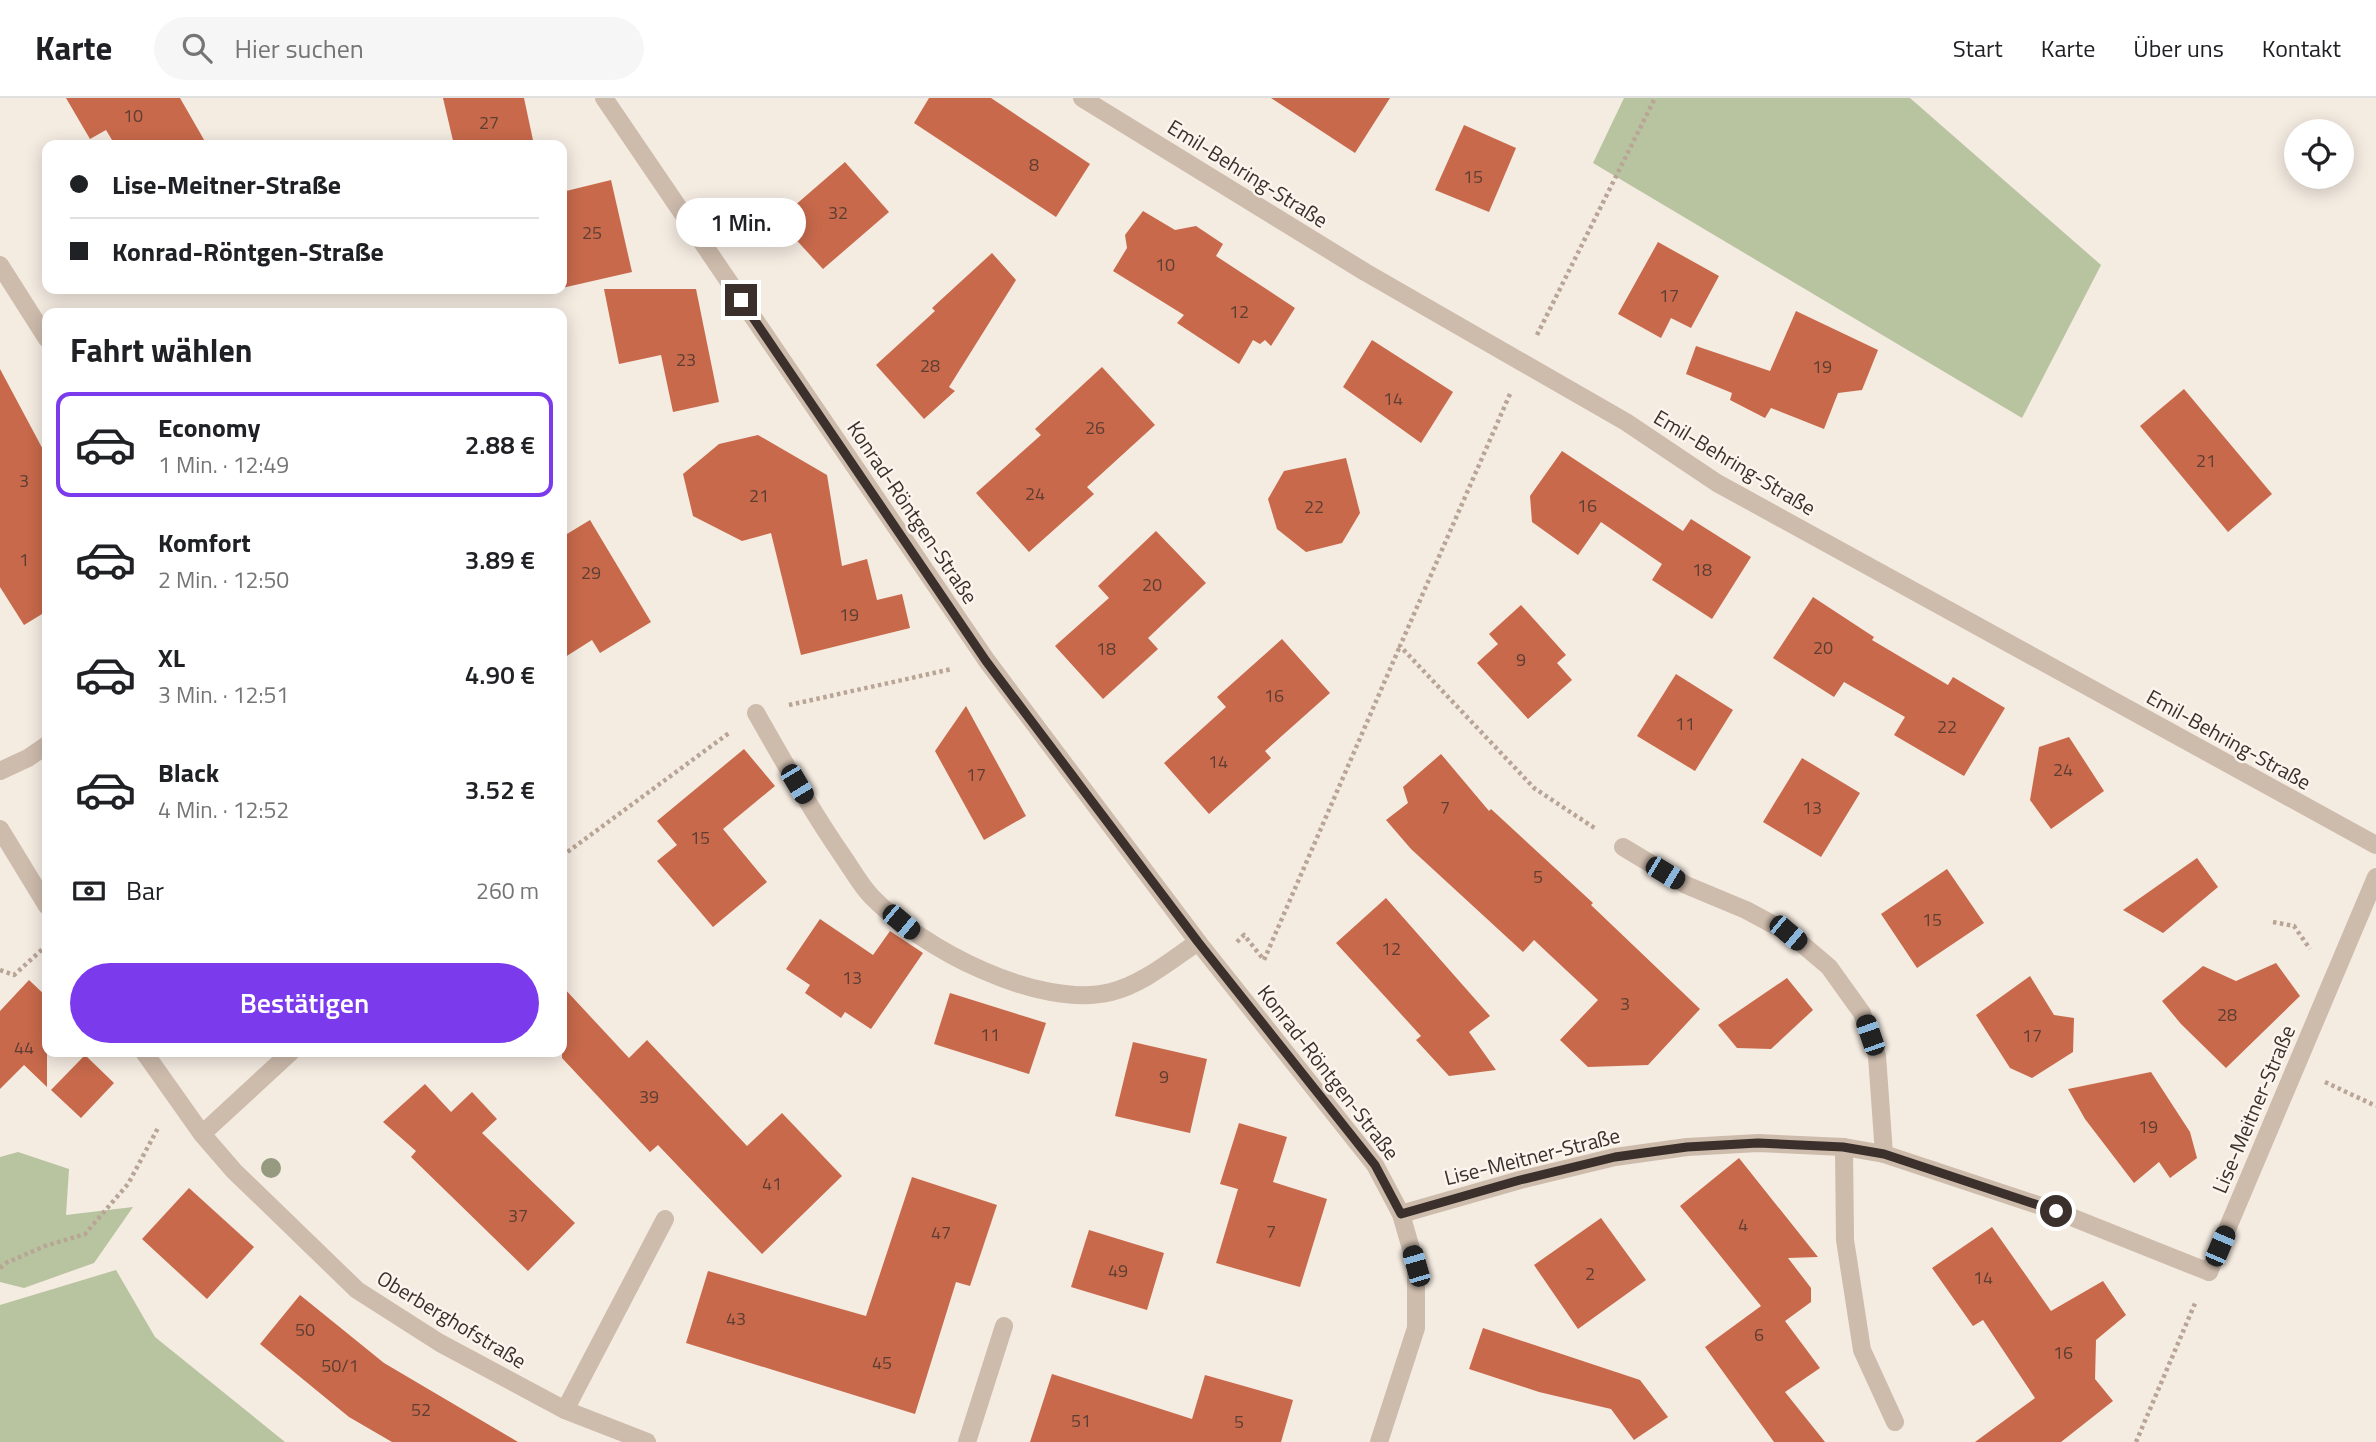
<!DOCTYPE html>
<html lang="de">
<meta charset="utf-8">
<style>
:root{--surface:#fff;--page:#f6f6f6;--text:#202124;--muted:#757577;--line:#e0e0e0;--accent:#7c3aed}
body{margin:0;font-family:"Titillium Web",sans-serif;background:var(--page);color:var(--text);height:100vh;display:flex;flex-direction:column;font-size:26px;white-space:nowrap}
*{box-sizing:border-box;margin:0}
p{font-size:23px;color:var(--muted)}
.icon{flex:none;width:38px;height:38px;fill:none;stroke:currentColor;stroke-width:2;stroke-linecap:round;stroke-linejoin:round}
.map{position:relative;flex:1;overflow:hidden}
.drawer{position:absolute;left:42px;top:210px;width:525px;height:749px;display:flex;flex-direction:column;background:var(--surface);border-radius:14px;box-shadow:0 4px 18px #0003}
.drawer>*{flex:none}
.top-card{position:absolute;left:42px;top:42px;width:525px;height:154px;border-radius:14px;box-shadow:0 4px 18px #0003;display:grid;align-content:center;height:154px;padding:0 28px;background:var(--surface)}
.tools{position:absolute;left:2284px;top:21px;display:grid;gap:14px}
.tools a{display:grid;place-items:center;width:70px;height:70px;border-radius:50%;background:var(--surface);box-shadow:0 4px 18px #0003;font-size:35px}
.end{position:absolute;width:32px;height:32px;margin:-16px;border:9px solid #3b302b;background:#fff;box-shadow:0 0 0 4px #fff}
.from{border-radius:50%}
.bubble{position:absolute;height:49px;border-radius:24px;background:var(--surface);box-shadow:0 4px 18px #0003;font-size:23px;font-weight:600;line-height:49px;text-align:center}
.car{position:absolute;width:21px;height:42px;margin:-21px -10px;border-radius:9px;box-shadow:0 0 5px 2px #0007;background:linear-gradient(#222 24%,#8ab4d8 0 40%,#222 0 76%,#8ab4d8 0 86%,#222 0)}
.top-card b{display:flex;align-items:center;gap:24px;height:66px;font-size:26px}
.top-card b+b{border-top:2px solid var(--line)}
.top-card i{width:18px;height:18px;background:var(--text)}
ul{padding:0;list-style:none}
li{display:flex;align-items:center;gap:21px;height:105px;margin:0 14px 10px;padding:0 14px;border:4px solid transparent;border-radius:14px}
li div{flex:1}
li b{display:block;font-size:26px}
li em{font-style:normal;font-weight:600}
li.current{border-color:var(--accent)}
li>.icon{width:63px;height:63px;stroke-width:1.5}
h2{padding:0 28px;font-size:32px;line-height:84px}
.pay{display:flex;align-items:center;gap:18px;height:77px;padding:0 28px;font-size:26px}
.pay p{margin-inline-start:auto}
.cta{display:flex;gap:14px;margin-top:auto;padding:14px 28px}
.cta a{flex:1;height:80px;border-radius:42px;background:var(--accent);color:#fff;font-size:28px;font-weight:600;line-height:80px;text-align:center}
header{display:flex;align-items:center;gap:42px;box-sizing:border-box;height:98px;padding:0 35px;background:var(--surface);border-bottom:2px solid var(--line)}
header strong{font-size:33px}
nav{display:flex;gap:38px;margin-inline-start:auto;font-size:24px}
.search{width:490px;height:63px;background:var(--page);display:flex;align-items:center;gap:18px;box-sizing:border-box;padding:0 24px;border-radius:38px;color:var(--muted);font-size:26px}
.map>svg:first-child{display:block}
.green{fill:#b8c4a0}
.building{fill:#c8694b}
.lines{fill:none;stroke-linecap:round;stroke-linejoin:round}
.path{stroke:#b9a596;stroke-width:4.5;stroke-dasharray:3.5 3.5;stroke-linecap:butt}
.lane{stroke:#cdbbac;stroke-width:18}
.street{stroke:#cdbbac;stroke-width:18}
.tree{fill:#969b7f}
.route{stroke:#3b302b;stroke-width:9}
.labels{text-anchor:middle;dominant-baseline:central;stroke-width:5;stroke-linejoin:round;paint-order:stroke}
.number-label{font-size:18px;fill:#5e3e33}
.street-label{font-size:21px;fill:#3b302b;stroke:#fbf5ee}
</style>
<header>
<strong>Karte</strong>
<div class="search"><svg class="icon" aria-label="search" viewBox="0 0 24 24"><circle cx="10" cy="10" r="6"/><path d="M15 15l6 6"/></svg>Hier suchen</div>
<nav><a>Start</a><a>Karte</a><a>Über uns</a><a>Kontakt</a></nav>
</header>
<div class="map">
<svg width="2376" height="1344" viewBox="0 0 2376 1344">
<rect width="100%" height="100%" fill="#f4ebe1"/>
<g class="green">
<polygon points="1624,0 1910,0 2101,167 2022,320 1593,65"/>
<polygon points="18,1054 69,1071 66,1117 133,1109 94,1165 24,1190 0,1184 0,1059"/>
<polygon points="116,1172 155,1239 285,1344 0,1344 0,1207"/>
</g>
<g class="building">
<polygon points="66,0 180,0 207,47 115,47 106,32 90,41"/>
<polygon points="443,0 524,0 534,47 454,47"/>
<polygon points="929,0 991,0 1090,66 1056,119 914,25"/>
<polygon points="1271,0 1390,0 1355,55"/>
<polygon points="1464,27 1516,50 1489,114 1435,92"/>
<polygon points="845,64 889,114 823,171 778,122"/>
<polygon points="611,82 632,174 562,190 562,94"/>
<polygon points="1143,113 1175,132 1196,128 1223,146 1216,158 1295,210 1271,248 1265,242 1260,246 1253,242 1239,266 1177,225 1184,217 1113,173 1127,150 1125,137"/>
<polygon points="1658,144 1719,178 1691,230 1671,220 1661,240 1618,216"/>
<polygon points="992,155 1016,182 949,289 955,293 924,321 876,267 935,213 932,210"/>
<polygon points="604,191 696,191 719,304 673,314 661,257 619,266"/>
<polygon points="1796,213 1878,252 1862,292 1838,295 1824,331 1771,310 1765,320 1730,302 1732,295 1686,276 1696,248 1770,273"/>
<polygon points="1372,242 1453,294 1421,345 1343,289"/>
<polygon points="1102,269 1155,327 1087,389 1094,396 1029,454 976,395 1041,337 1035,331"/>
<polygon points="0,271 47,359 47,513 24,527 0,489"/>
<polygon points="2184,291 2272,396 2228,434 2140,328"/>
<polygon points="758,337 827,377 842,468 867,461 877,502 902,496 910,530 801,557 771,435 742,443 693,418 683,376 719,346"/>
<polygon points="1562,353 1683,433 1691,421 1751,459 1712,521 1652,482 1662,466 1601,424 1578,457 1532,424 1530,398"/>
<polygon points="1346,360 1360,415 1342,445 1306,454 1277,431 1268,401 1284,373"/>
<polygon points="590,422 651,524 600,555 592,542 562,561 562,439"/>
<polygon points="1156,433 1206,485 1148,540 1158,551 1103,601 1055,548 1109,500 1098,488"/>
<polygon points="1813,499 1874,539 1872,542 1948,587 1953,579 2005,610 1964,678 1894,637 1905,619 1844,584 1834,599 1773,560"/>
<polygon points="1521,507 1566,557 1557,565 1572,582 1528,621 1477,565 1498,546 1489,536"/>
<polygon points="1282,541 1330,595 1265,653 1271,660 1209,716 1164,665 1226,609 1217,599"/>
<polygon points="1676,576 1733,612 1695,673 1637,638"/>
<polygon points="966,608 1026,718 984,742 935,653"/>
<polygon points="2069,639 2104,693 2051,731 2030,702 2039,649"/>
<polygon points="744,651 775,688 723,731 767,784 713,829 657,763 677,747 657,723"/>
<polygon points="1441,656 1489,713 1491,711 1593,805 1591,807 1700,911 1648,967 1588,969 1560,942 1598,902 1534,842 1523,854 1411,751 1386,722 1408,705 1403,689"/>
<polygon points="1802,660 1860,695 1821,759 1763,724"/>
<polygon points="2197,760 2218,789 2163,835 2123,812"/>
<polygon points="1947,771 1984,825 1917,870 1881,816"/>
<polygon points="1386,800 1490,918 1469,934 1496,972 1449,978 1416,942 1421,938 1336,845"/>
<polygon points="820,821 873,857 890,833 923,855 871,931 845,914 841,920 805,895 810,887 786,871"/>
<polygon points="2276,865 2300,898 2226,970 2181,926 2162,903 2203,868 2236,883"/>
<polygon points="2030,878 2054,917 2074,920 2073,954 2032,980 2010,970 1976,917"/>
<polygon points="1787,880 1813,912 1771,951 1737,950 1718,927"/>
<polygon points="29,882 47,899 47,989 24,967 0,991 0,913"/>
<polygon points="562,888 629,960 647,942 747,1048 782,1015 842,1078 762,1156 658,1047 650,1054 562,960"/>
<polygon points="950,895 1046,925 1029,976 934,946"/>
<polygon points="1133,944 1207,961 1190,1035 1115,1018"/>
<polygon points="85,957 114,985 81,1020 51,992"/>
<polygon points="2151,974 2190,1034 2197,1060 2170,1080 2159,1064 2134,1085 2085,1021 2068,991"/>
<polygon points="425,986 451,1014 472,994 497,1021 482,1035 575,1125 528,1173 411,1059 416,1053 383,1024"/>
<polygon points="1239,1025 1287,1039 1273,1084 1327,1101 1300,1189 1216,1165 1238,1091 1220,1086"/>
<polygon points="1739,1060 1818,1159 1788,1160 1811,1190 1811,1204 1785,1223 1820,1270 1785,1294 1825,1344 1774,1344 1705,1249 1761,1208 1680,1108"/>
<polygon points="912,1079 997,1107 970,1188 956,1184 915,1316 686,1245 708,1173 866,1218"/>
<polygon points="189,1090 254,1149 207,1201 142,1141"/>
<polygon points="1601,1120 1646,1182 1578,1231 1534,1167"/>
<polygon points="1992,1129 2051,1213 2103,1183 2126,1217 2096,1242 2095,1281 2113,1303 2061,1344 1975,1344 2035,1300 1983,1222 1973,1228 1932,1170"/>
<polygon points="1089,1132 1164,1155 1147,1212 1071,1189"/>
<polygon points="300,1197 384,1265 518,1344 392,1344 349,1319 260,1246"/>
<polygon points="1483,1230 1640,1282 1668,1319 1634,1342 1611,1311 1539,1294 1469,1271"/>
<polygon points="1052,1276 1192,1321 1205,1277 1293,1302 1281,1344 1030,1344"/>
</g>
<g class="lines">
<g class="path">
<polyline points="1537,237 1655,0"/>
<polyline points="1510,296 1400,548 1534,690 1596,731"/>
<polyline points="789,607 952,571"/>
<polyline points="562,758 729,635"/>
<polyline points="2273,824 2294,828 2310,851"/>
<polyline points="1237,844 1244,837 1264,862 1400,548"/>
<polyline points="0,872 14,877 47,847"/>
<polyline points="2325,984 2376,1008"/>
<polyline points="0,1170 6,1165 45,1148 85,1136 128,1086 158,1030"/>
<polyline points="2136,1344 2196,1203"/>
</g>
<g class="lane">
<polyline points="2209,1174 2376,779"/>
<polyline points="565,1312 665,1121"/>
<polyline points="967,1344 1004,1228"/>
</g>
<g class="street">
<polyline points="604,0 987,563 1198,844 1375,1067 1401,1116 1416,1168 1416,1230 1379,1344"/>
<polyline points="1082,0 1365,174 1626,324 1717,385 2376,747"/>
<polyline points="0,167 47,241"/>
<path d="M756,615C784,664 812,714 844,760C853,773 861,788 872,799C921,850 1039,912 1111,894C1143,886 1171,862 1198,844"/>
<polyline points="0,673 28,660 47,647"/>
<polyline points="0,731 47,808"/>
<polyline points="1623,749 1686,787 1746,812 1789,835 1829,869 1862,915 1877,958 1884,1056"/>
<polyline points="144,954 202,1036 234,1073 357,1192 440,1245 565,1312 647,1344"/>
<polyline points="202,1036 291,954"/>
<polyline points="1844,1049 1845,1142 1862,1252 1895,1324"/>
<polyline points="1401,1116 1520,1082 1615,1059 1687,1049 1758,1045 1844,1049 1884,1056 2056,1113 2209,1174"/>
</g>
</g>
<circle class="tree" cx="271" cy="1070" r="10"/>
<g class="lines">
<polyline class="route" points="741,202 986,563 1198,844 1375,1067 1401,1116 1520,1082 1615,1059 1687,1049 1758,1045 1843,1049 1884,1056 2056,1113"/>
</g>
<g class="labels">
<g class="number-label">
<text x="133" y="17">10</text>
<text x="489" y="24">27</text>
<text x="1034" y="66">8</text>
<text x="1473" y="78">15</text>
<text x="838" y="114">32</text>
<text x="592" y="134">25</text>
<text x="1165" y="166">10</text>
<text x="1669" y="197">17</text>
<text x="1239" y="213">12</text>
<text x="686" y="261">23</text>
<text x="930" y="267">28</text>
<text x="1822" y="268">19</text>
<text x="1393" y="300">14</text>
<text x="1095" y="329">26</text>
<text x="2206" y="362">21</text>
<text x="24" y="382">3</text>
<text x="1035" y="395">24</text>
<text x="759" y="397">21</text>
<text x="1587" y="407">16</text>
<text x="1314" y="408">22</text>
<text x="24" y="461">1</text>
<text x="1702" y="471">18</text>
<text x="591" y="474">29</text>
<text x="1152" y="486">20</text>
<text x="849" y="516">19</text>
<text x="1823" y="549">20</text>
<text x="1106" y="550">18</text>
<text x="1521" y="561">9</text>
<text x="1274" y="597">16</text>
<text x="1685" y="625">11</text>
<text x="1947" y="628">22</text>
<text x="1218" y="663">14</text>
<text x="2063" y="671">24</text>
<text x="976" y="676">17</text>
<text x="1445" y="709">7</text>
<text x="1812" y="709">13</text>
<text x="700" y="739">15</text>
<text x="1538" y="778">5</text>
<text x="1932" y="821">15</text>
<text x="1391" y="850">12</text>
<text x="852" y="879">13</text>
<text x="1625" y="905">3</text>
<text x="2227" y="916">28</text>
<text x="990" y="936">11</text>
<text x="2032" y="937">17</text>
<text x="24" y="949">44</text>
<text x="1164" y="978">9</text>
<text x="649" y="998">39</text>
<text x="2148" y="1028">19</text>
<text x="772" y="1085">41</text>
<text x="518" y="1117">37</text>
<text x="1743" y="1126">4</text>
<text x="1271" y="1133">7</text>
<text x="941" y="1134">47</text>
<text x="1118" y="1172">49</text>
<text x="1590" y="1175">2</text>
<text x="1983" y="1179">14</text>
<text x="736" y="1220">43</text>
<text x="305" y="1231">50</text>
<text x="1759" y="1236">6</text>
<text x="2063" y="1254">16</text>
<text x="882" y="1264">45</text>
<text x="340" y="1267">50/1</text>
<text x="421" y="1311">52</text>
<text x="1081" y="1322">51</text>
<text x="1239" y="1323">5</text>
</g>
<g class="street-label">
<text transform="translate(1248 75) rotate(32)">Emil-Behring-Straße</text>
<text transform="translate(1735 364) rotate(31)">Emil-Behring-Straße</text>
<text transform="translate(913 414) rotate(56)">Konrad-Röntgen-Straße</text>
<text transform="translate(2229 641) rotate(29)">Emil-Behring-Straße</text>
<text transform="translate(1329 974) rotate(52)">Konrad-Röntgen-Straße</text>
<text transform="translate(2253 1011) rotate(-67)">Lise-Meitner-Straße</text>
<text transform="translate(1532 1058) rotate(-14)">Lise-Meitner-Straße</text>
<text transform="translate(452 1221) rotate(31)">Oberberghofstraße</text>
</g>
</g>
</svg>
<div class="tools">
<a><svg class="icon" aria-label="locate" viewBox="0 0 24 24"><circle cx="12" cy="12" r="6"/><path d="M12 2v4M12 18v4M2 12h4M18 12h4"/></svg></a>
</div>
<i class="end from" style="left:2056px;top:1113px"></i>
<i class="end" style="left:741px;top:202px"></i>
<div class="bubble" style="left:676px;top:100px;width:130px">1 Min.</div>
<i class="car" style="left:797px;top:686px;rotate:149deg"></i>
<i class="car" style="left:1665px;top:775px;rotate:121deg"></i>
<i class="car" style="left:901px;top:824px;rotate:130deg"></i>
<i class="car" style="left:1788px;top:835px;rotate:130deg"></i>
<i class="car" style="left:1870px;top:937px;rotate:341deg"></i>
<i class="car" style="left:2220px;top:1148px;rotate:23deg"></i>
<i class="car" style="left:1416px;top:1168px;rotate:344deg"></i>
<div class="top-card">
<b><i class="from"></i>Lise-Meitner-Straße</b>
<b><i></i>Konrad-Röntgen-Straße</b>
</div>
<section class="drawer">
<h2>Fahrt wählen</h2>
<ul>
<li class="current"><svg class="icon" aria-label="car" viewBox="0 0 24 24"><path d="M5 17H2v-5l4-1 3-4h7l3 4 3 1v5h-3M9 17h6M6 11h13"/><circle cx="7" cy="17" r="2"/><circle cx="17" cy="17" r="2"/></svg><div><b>Economy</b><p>1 Min. · 12:49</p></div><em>2.88 €</em></li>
<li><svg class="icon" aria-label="car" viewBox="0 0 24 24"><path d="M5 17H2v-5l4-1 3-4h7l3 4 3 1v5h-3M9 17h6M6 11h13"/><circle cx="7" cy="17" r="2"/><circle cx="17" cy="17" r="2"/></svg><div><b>Komfort</b><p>2 Min. · 12:50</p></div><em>3.89 €</em></li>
<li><svg class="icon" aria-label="car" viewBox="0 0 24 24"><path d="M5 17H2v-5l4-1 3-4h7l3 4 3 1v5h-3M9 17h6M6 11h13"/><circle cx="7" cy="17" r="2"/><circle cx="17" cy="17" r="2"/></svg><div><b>XL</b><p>3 Min. · 12:51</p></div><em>4.90 €</em></li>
<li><svg class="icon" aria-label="car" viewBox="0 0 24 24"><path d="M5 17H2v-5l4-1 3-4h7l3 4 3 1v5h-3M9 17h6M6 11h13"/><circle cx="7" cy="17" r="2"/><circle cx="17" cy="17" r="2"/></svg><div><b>Black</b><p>4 Min. · 12:52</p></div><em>3.52 €</em></li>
</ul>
<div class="pay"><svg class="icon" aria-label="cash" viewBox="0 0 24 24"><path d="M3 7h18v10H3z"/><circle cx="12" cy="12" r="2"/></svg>Bar<p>260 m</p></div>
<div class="cta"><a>Bestätigen</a></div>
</section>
</div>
